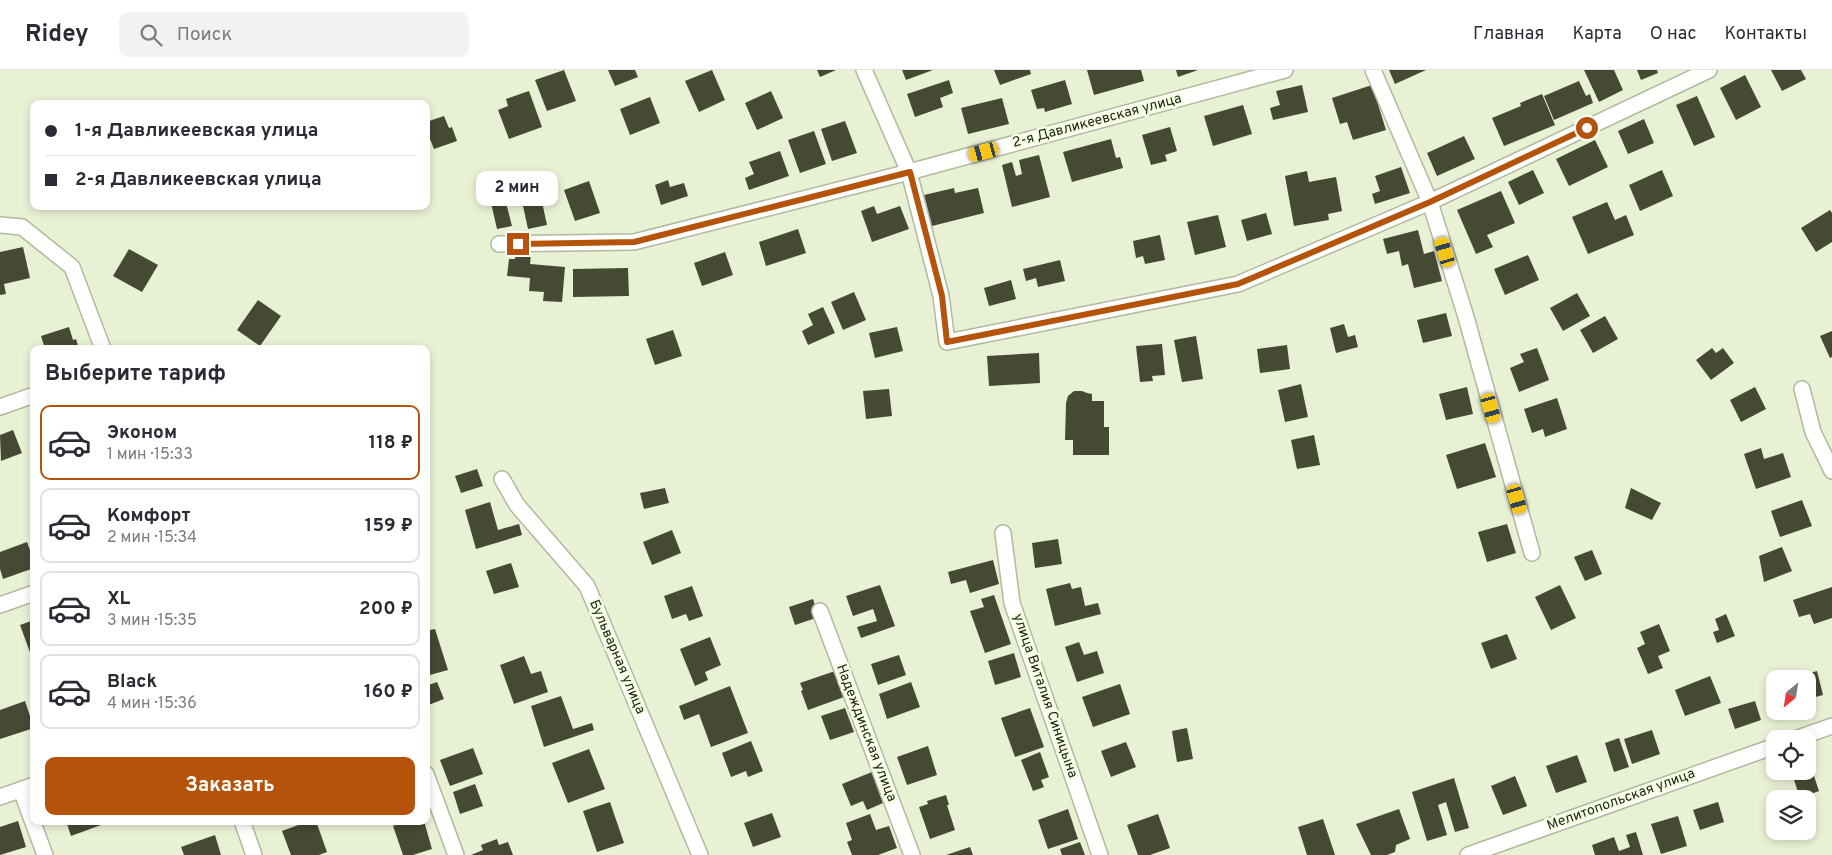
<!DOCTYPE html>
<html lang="ru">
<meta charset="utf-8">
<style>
:root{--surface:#fff;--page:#f2f2f3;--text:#2b2b33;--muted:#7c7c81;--line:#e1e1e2;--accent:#b45309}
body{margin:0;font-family:Overpass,sans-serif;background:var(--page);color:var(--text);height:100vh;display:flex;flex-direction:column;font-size:19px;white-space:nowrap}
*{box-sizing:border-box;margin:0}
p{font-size:16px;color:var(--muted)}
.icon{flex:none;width:28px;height:28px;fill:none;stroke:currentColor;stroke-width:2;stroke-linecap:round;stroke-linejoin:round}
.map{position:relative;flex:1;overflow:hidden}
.sheet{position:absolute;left:30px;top:275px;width:400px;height:480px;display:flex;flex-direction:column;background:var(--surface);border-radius:10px;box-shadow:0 2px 8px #0003}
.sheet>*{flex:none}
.guide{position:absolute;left:30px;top:30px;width:400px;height:110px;border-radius:10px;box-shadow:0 2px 8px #0003;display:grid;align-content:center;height:110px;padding:0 15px;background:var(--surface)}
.needle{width:32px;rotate:210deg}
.tools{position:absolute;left:1766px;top:600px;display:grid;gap:10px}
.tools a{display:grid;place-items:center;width:50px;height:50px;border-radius:10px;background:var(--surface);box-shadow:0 2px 8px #0003;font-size:25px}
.end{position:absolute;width:22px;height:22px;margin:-11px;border:6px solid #b45309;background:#fff;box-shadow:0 0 0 2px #fff}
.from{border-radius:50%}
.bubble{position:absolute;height:35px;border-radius:10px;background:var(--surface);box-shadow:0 2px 8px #0003;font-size:16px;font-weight:700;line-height:35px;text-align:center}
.car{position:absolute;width:15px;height:30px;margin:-15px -8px;border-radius:6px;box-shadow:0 0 4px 1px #0007;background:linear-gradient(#f5c518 24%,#345 0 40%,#f5c518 0 76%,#345 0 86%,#f5c518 0)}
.guide b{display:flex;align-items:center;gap:18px;height:48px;font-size:19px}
.guide b+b{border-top:1px solid var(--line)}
.guide i{width:12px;height:12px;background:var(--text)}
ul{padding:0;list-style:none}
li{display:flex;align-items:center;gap:15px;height:75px;margin:0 10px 8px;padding:0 5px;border:2px solid var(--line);border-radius:10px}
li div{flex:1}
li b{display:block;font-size:19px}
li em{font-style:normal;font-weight:700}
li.selected{border-color:var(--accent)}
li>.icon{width:45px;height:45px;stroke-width:1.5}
h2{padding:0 15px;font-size:22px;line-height:60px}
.primary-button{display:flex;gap:10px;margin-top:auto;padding:10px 15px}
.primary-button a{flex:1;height:58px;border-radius:10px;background:var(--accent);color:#fff;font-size:20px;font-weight:700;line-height:58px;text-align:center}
header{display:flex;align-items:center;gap:30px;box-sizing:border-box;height:70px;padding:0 25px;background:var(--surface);border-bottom:1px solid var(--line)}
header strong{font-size:24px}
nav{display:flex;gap:28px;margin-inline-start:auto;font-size:18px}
.search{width:350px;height:45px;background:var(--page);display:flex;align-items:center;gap:12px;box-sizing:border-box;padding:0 18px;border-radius:10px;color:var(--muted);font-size:19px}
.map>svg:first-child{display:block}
.building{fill:#444a33}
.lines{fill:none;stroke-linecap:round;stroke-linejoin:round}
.street-casing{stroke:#b1b99e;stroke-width:18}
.street{stroke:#fff;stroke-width:15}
.route{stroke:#b45309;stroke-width:6}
.labels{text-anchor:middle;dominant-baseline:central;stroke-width:5;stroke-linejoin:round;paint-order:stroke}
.street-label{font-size:14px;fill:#1e2117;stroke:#f6fee2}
</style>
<header>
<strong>Ridey</strong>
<div class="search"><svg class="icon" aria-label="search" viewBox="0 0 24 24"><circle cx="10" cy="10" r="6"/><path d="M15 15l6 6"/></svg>Поиск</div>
<nav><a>Главная</a><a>Карта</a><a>О нас</a><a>Контакты</a></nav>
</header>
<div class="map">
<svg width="1832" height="785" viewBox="0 0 1832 785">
<rect width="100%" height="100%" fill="#e9f1d5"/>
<g class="building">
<polygon points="564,0 576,31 547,41 535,10"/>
<polygon points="608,0 635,0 638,7 615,16"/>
<polygon points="712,0 725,30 699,42 685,11"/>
<polygon points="817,0 836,0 820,7"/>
<polygon points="902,0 933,0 906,10"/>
<polygon points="994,0 1030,0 1031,4 1000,15"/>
<polygon points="1087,0 1141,0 1144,11 1094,25"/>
<polygon points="1176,0 1198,0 1178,7"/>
<polygon points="1389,0 1426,0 1395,14"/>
<polygon points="1584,0 1614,0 1623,20 1599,32"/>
<polygon points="1637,0 1657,0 1658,3 1641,10"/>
<polygon points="1771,0 1801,0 1806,9 1782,21"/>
<polygon points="1745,5 1761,37 1736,50 1720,18"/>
<polygon points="949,10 953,23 940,28 943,37 915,47 907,24"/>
<polygon points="1065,10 1072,34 1045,42 1044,38 1037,39 1031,20"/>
<polygon points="1579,11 1586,26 1590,24 1593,33 1554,50 1544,26"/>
<polygon points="1302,15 1308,42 1273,50 1270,38 1280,35 1276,21"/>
<polygon points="1372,15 1386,60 1353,70 1347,52 1340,54 1332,28"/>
<polygon points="529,21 542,57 509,69 498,40 508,36 506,29"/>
<polygon points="771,21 783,48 757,60 745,33"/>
<polygon points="1542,24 1555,55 1504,76 1492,48 1521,36 1520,33"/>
<polygon points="1697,26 1715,67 1694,76 1676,35"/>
<polygon points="650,27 660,53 630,65 620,39"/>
<polygon points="1002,28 1009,54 968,64 961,38"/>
<polygon points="1243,35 1252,64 1213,76 1204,46"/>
<polygon points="444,46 449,58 452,57 457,71 434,79 426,59 426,52"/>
<polygon points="1644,49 1654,73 1628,84 1618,61"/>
<polygon points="845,51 857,83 832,91 821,59"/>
<polygon points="1170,57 1177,81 1165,85 1167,91 1151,95 1142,65"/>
<polygon points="814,61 826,94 800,103 788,70"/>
<polygon points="1464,66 1475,89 1437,106 1427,83"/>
<polygon points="1111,69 1116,88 1120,87 1123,98 1072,112 1063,82"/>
<polygon points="1595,70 1608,97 1569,116 1556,89"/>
<polygon points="780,81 789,106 749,120 745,108 754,104 749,92"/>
<polygon points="1039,85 1050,127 1012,137 1002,95 1012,92 1016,106 1022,104 1019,90"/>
<polygon points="1401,97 1410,123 1375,134 1372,124 1380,121 1375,106"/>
<polygon points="1533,100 1544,123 1519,135 1508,112"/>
<polygon points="1662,100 1673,126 1640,141 1629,115"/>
<polygon points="1307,101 1309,112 1336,107 1342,141 1328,144 1329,150 1294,156 1285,106"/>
<polygon points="668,110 670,117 684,113 688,126 661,135 655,115"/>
<polygon points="589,111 600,143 575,151 564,120"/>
<polygon points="539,118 547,155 528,159 520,122"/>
<polygon points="954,118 955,123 978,118 984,143 932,156 924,125"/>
<polygon points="1501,121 1515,153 1487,165 1493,177 1476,184 1457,140"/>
<polygon points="505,129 512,156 497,159 491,133"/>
<polygon points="1607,132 1615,150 1626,145 1634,165 1588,184 1572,147"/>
<polygon points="874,136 877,144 900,136 909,159 872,172 861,141"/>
<polygon points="1830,140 1832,143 1832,172 1816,182 1801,158"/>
<polygon points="1266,143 1272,164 1247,171 1241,150"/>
<polygon points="1218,145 1226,177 1195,185 1187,152"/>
<polygon points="798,159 806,183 766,196 759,172"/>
<polygon points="1418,160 1424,184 1434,181 1442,211 1414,218 1408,194 1402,196 1399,181 1387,184 1383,169"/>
<polygon points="1160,165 1165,190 1145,194 1143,186 1136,188 1133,171"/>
<polygon points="23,177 30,208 4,214 6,224 0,225 0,182"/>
<polygon points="129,179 158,195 142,222 113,206"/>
<polygon points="725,182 733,205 702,216 694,193"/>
<polygon points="516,183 531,184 530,194 565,197 562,232 543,231 544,222 529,221 530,208 507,206 509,189 515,189"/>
<polygon points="1528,185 1539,210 1505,225 1494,199"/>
<polygon points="1060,190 1065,211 1038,217 1036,208 1026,211 1023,199"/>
<polygon points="628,198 629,226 573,227 573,199"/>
<polygon points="1011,210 1016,229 989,236 984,218"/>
<polygon points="854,222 866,250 843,260 831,232"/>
<polygon points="1577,223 1590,246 1563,261 1550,238"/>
<polygon points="258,230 281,246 260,276 237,260"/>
<polygon points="823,237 835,263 808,275 802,261 813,255 808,244"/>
<polygon points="1446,243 1452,266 1423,273 1417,250"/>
<polygon points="1605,246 1618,269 1593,283 1580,260"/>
<polygon points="1344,254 1348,267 1355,265 1358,277 1336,283 1330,258"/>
<polygon points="69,257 73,270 76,269 79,279 45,279 41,266"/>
<polygon points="897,257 903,281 875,288 869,263"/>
<polygon points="673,260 682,286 655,295 646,269"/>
<polygon points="1832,261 1832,287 1830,288 1820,266"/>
<polygon points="1196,266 1203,309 1182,312 1174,270"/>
<polygon points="1162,274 1165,305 1152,306 1153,311 1140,312 1136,276"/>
<polygon points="1287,275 1290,299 1260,303 1257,279"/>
<polygon points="1537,278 1549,310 1519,322 1510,298 1524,292 1520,284"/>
<polygon points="1712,278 1716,283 1723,278 1734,293 1711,310 1696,290"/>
<polygon points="1039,283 1040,313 989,316 987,286"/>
<polygon points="1301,314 1308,347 1285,352 1278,320"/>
<polygon points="1467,317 1473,344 1446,350 1439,324"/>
<polygon points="1755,317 1766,339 1741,352 1730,330"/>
<polygon points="889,319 892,346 866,349 863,321"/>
<polygon points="1074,321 1082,321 1087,323 1092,324 1092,331 1104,331 1104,357 1109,357 1109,385 1073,385 1073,370 1065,370 1066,333 1068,326"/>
<polygon points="1557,328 1567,359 1545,367 1543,359 1532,363 1524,339"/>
<polygon points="13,360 22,383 1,391 0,365"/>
<polygon points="1314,365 1320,395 1297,399 1291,370"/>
<polygon points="1485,373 1496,407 1457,419 1446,385"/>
<polygon points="1761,378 1764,389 1783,383 1791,407 1756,419 1744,384"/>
<polygon points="477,399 483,416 461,423 455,406"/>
<polygon points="665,418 669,433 644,439 640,423"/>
<polygon points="1631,418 1661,433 1652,450 1625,438"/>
<polygon points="1802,430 1812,456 1780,467 1771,441"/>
<polygon points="490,432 498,460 519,454 522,465 476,479 465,440"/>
<polygon points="1507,454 1516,483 1487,492 1478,462"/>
<polygon points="672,460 681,483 652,495 643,472"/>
<polygon points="1058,469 1062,494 1035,498 1032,473"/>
<polygon points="27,472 34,491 34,498 3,509 0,499 0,482"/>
<polygon points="1782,477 1792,501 1764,512 1759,486"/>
<polygon points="1592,480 1602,504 1585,511 1574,487"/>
<polygon points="993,490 999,514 970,523 966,510 951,514 948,502"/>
<polygon points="511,493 519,517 494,524 486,501"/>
<polygon points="1070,513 1072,519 1081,517 1085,536 1098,533 1101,544 1055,556 1046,519"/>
<polygon points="880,515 895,556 861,568 857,557 877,551 873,539 853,546 846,526"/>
<polygon points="1560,515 1576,548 1551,560 1535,527"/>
<polygon points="692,516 703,546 689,551 686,544 672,549 664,526"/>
<polygon points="1832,517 1832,548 1814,554 1810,544 1799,547 1793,530"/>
<polygon points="994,525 1011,574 985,583 970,541 984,537 981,529"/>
<polygon points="813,529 819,547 795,555 789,537"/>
<polygon points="1726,544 1735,566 1717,573 1713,562 1719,560 1715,549"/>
<polygon points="34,550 34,584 31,585 20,555"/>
<polygon points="1659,554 1670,581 1658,586 1663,598 1648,604 1637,578 1645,574 1640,562"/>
<polygon points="435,559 448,600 426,606 426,561"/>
<polygon points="1507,564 1517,589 1491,599 1481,573"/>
<polygon points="710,567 721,595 705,602 708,610 695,616 680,579"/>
<polygon points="1079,572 1084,585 1097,581 1104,603 1077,612 1065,577"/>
<polygon points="1014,583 1021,607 995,615 988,591"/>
<polygon points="899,585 906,605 878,615 871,594"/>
<polygon points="524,586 531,604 541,601 548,622 514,634 500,595"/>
<polygon points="835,601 844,627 808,640 801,621 803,620 800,613"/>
<polygon points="1817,601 1823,625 1808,629 1808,609 1792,608"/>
<polygon points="1710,606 1721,633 1685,646 1675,620"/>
<polygon points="437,612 444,629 426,636 426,616"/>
<polygon points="911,612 920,637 887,649 879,624"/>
<polygon points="1120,614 1130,644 1093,657 1082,627"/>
<polygon points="730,616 748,663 711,677 699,644 684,650 679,636"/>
<polygon points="561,626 573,659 592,653 594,660 544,677 531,636"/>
<polygon points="25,631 34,658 0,669 0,640"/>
<polygon points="1755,631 1761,650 1735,659 1728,639"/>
<polygon points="845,638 854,662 830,670 821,646"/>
<polygon points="1030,638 1044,677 1015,687 1001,648"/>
<polygon points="1187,658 1193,689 1177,692 1172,661"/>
<polygon points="1652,660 1660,684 1632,694 1624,669"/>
<polygon points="1619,668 1629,697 1614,702 1605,673"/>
<polygon points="751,671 763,701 748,707 746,701 731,707 722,683"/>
<polygon points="1126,672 1136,697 1111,707 1101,681"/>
<polygon points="928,676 937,705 907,715 897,687"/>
<polygon points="473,678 483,704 450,716 440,690"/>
<polygon points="589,679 605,719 568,733 552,693"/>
<polygon points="1040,682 1049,707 1041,710 1044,717 1033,721 1021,690"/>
<polygon points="1577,685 1587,712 1556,723 1546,696"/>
<polygon points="1811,697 1819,721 1800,728 1792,704 1799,701 1808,701 1808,698"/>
<polygon points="872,702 883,733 867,740 863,731 851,736 842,714"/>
<polygon points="1515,706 1527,736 1503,745 1491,716"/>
<polygon points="1454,708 1469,758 1455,762 1446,732 1438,735 1447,765 1427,771 1412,722"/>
<polygon points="475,714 483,736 460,744 453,722"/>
<polygon points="946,725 949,735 947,735 955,760 930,769 919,737 928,734 927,731"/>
<polygon points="610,732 624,773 597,782 583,741"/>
<polygon points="1718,732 1724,752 1700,760 1693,740"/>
<polygon points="1068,739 1078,769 1048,779 1038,750"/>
<polygon points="1399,739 1410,769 1396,775 1395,782 1387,785 1371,785 1356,754"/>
<polygon points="772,743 781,767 753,777 744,753"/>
<polygon points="870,744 876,760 889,756 897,778 878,785 852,785 847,772 852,770 846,753"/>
<polygon points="1158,744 1170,778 1150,785 1138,785 1127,755"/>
<polygon points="1678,746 1687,776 1661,784 1651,754"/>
<polygon points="1323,749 1335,785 1307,785 1298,757"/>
<polygon points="18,751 26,777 0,785 0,757"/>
<polygon points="66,751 100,751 101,755 71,766"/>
<polygon points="309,751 316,751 327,782 319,785 291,785 282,761"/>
<polygon points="407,751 424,751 432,779 413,785 403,785 393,756"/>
<polygon points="1636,762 1643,785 1595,785 1592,775 1614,767 1619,781 1630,777 1626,765"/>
<polygon points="215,765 221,785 184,785 181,777"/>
<polygon points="497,769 499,775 508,772 513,785 471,785 483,780 481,775"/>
<polygon points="1080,772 1085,785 1062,785 1060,779"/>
<polygon points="970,777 973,785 946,785"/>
</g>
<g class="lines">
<g class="street-casing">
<g id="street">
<polyline points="864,0 909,102 941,226 947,272 1238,214 1430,132 1709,0"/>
<polyline points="1373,0 1430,132 1466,247 1532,483"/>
<polyline points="0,155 22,157 72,197 103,279"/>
<polyline points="499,174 634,172 909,102 1285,0"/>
<polyline points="1802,319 1813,362 1832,401"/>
<polyline points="0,337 34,325"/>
<polyline points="502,409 517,435 587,516 700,785"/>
<polyline points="1003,463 1012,533 1100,785"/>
<polyline points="0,535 34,523"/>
<polyline points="820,541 912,785"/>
<polyline points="1795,669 1832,656"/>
<polyline points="426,704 456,785"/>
<polyline points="21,720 45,785"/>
<polyline points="0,727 34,715"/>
<polyline points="242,751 254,785"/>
<polyline points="1468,785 1775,676"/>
</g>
</g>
<use href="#street" class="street"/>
</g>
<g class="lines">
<polyline class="route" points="518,174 634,172 910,102 942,226 947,272 1238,214 1430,132 1587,58"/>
</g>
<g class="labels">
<g class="street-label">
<text transform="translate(1097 51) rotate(-15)">2-я Давликеевская улица</text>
<text transform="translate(617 587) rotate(67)">Бульварная улица</text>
<text transform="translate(1045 626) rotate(71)">улица Виталия Синицына</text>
<text transform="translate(866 663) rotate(69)">Надеждинская улица</text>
<text transform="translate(1621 730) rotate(-20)">Мелитопольская улица</text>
</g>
</g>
</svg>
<div class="tools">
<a><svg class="needle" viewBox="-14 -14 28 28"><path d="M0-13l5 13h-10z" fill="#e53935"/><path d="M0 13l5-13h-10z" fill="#7c7c81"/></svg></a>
<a><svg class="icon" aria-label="locate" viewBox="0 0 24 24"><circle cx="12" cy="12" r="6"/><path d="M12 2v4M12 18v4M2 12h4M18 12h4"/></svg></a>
<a><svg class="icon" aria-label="layers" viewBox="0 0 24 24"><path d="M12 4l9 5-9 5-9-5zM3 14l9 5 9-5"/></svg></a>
</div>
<i class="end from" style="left:1587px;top:58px"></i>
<i class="end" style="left:518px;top:174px"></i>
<div class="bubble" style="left:476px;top:101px;width:82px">2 мин</div>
<i class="car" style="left:984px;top:82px;rotate:255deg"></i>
<i class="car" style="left:1445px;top:182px;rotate:343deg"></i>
<i class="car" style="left:1491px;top:338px;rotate:164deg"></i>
<i class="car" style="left:1517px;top:429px;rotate:164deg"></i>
<div class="guide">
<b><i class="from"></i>1-я Давликеевская улица</b>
<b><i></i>2-я Давликеевская улица</b>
</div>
<section class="sheet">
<h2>Выберите тариф</h2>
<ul>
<li class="selected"><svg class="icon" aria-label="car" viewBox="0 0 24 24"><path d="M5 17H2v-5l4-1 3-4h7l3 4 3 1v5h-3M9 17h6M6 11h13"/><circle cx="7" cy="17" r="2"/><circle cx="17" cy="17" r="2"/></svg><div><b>Эконом</b><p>1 мин · 15:33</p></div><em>118 ₽</em></li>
<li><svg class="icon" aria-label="car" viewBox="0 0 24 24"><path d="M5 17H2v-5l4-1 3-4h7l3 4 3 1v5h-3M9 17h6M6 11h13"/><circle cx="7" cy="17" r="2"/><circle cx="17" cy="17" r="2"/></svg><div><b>Комфорт</b><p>2 мин · 15:34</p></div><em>159 ₽</em></li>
<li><svg class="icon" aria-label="car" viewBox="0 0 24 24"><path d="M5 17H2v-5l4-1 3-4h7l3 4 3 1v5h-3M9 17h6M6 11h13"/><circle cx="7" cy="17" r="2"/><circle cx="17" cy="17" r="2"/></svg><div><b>XL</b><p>3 мин · 15:35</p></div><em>200 ₽</em></li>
<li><svg class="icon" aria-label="car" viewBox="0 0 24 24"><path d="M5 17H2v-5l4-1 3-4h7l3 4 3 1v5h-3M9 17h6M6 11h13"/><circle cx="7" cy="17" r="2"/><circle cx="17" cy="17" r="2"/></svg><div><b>Black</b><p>4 мин · 15:36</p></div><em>160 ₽</em></li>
</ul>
<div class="primary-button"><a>Заказать</a></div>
</section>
</div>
